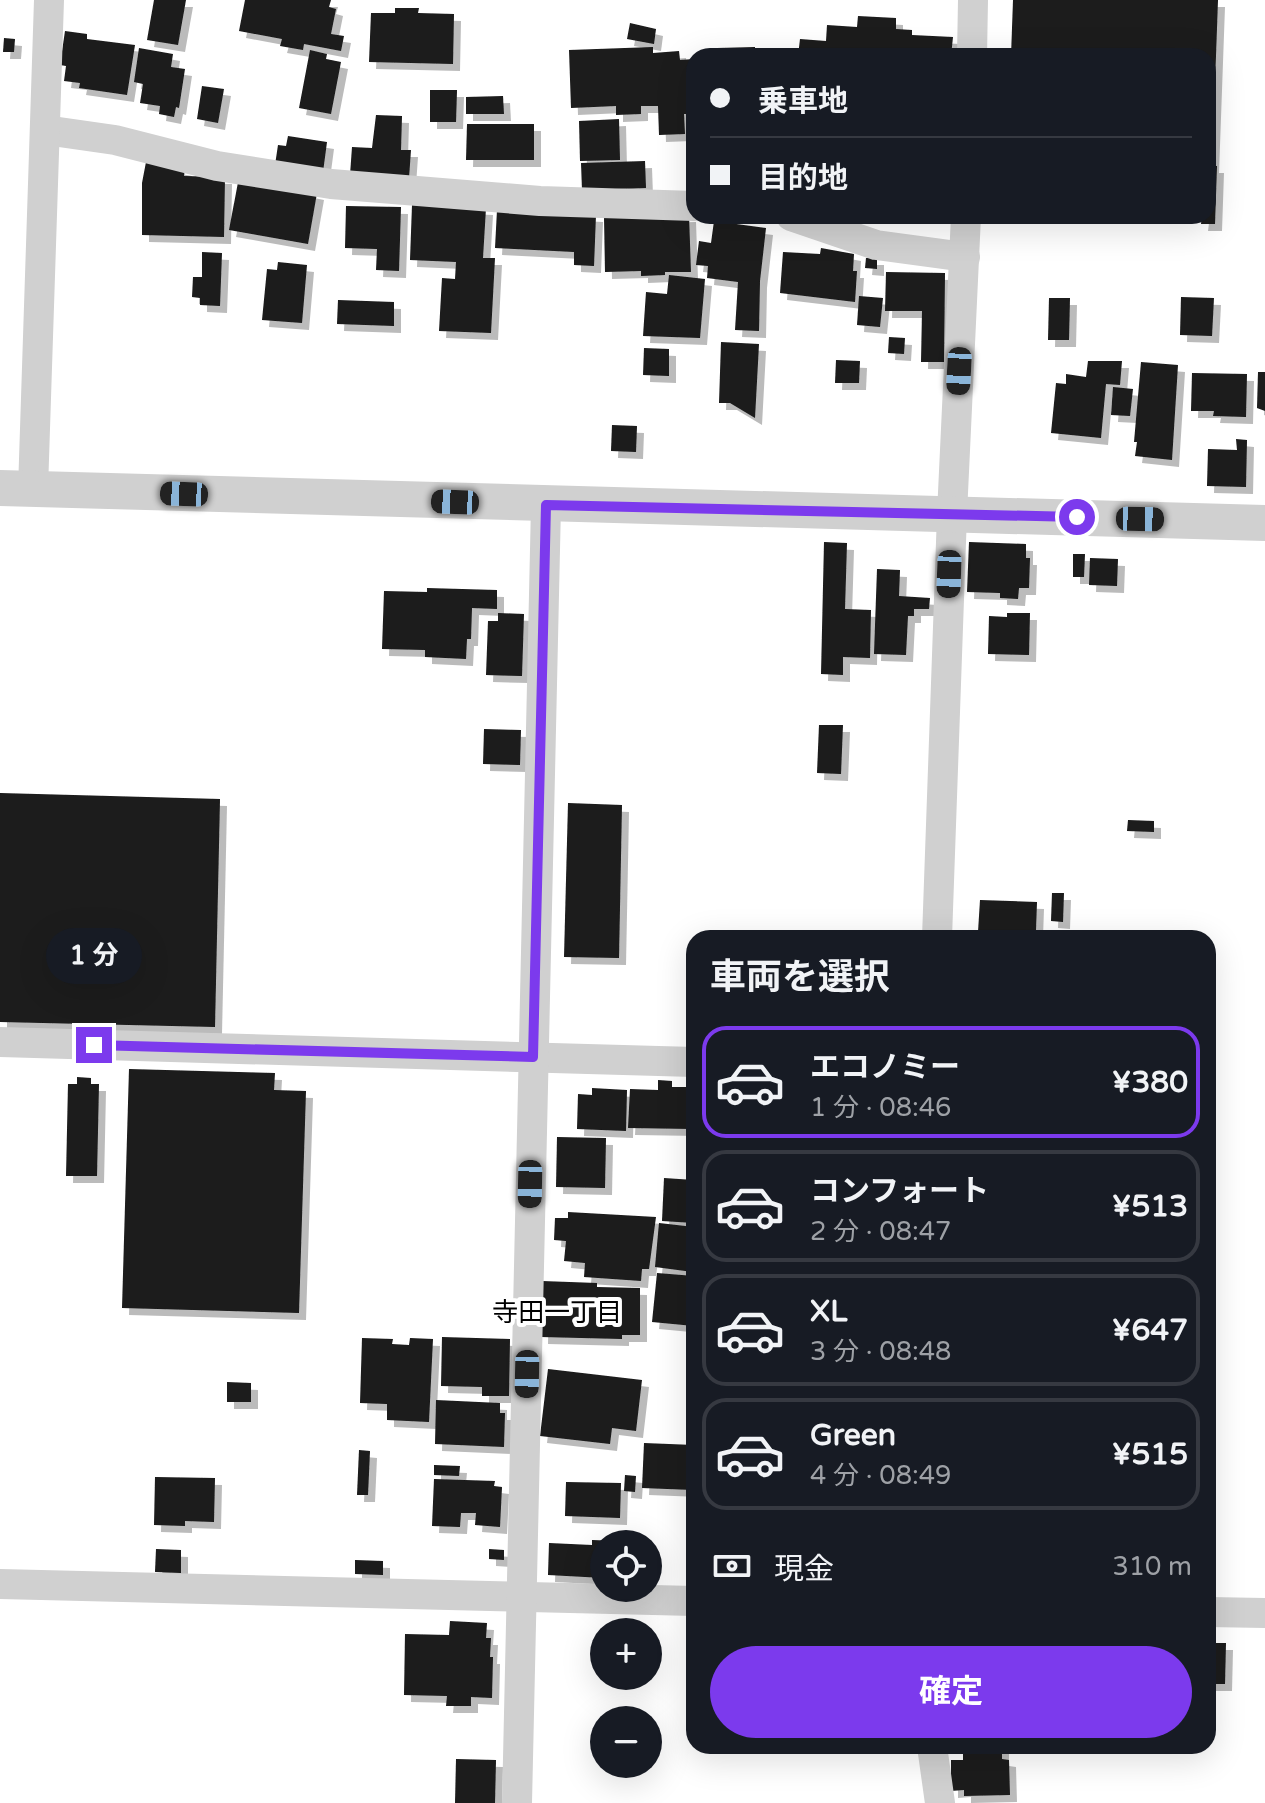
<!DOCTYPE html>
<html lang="ja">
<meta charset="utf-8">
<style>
:root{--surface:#171b24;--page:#242831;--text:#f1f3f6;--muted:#9ea1a6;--line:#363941;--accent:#7c3aed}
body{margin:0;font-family:"Varela Round","Noto Sans JP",sans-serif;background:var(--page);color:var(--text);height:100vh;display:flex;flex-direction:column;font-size:30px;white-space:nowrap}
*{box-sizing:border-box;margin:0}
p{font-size:26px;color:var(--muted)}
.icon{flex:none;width:44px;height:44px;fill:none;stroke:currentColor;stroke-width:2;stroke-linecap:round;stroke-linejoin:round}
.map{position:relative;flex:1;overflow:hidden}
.drawer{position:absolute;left:686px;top:930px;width:530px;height:824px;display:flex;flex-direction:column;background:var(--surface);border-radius:24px;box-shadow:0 8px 32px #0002}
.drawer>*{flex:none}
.hud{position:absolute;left:686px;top:48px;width:530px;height:176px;border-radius:24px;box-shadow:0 8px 32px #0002;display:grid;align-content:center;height:176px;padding:0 24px;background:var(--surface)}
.buttons{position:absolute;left:590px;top:1530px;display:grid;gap:16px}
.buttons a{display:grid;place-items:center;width:72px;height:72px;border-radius:50%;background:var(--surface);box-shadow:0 8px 32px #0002;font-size:40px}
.end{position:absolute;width:36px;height:36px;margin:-18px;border:10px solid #7c3aed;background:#fff;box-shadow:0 0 0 4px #fff}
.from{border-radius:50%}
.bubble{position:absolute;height:56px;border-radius:28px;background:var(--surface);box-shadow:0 8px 32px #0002;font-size:26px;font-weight:700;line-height:56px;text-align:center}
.car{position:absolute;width:24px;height:48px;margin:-24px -12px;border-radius:10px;box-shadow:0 0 6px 2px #0007;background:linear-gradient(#222 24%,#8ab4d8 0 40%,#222 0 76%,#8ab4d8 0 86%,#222 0)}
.hud b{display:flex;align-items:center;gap:28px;height:76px;font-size:30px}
.hud b+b{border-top:2px solid var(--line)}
.hud i{width:20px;height:20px;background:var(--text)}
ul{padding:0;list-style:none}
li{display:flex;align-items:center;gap:24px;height:112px;margin:0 16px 12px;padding:0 8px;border:4px solid var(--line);border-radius:24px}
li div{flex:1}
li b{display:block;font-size:30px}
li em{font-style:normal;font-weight:700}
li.on{border-color:var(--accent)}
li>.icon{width:72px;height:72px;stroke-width:1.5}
h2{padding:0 24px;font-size:36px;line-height:96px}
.pay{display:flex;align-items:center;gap:20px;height:88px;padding:0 24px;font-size:30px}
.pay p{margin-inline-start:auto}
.cta{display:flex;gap:16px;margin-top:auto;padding:16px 24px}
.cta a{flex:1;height:92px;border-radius:48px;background:var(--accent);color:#fff;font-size:32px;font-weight:700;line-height:92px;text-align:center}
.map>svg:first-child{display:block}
.building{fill:#1a1a1a;filter:url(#shadow)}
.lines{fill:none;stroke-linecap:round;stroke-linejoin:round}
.minor{stroke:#d0d0d0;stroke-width:30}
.tertiary{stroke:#d0d0d0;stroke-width:36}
.route{stroke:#7c3aed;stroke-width:10}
.labels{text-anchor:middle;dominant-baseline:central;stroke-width:8;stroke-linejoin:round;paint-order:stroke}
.neighbourhood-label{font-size:26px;fill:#000;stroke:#fff}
</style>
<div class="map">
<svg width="1265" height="1803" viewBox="0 0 1265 1803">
<defs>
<filter id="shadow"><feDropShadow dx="7" dy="7" stdDeviation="0" flood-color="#0004"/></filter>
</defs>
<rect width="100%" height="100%" fill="#fff"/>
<g class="building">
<polygon points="154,0 186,0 178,45 147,40"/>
<polygon points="245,0 331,0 329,7 336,9 331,34 344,36 341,51 304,44 303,50 280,46 282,39 239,31"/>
<polygon points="1013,0 1218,0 1212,166 1217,166 1215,224 1201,224 1202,216 1208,216 1208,56 1011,56"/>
<polygon points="395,8 419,8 418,13 454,14 453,64 369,62 371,13 395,13"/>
<polygon points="858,16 896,18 896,29 912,30 912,35 953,37 951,56 798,56 800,39 826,41 827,25 857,27"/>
<polygon points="630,23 656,29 654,44 627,39"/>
<polygon points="65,31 87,34 87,39 135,45 127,95 79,88 80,83 64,81 66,66 60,65"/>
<polygon points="4,38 15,39 14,52 3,52"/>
<polygon points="653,47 653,53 679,51 680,60 694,59 694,114 684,114 685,134 659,135 658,106 641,106 641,114 616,115 616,106 571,108 569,50"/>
<polygon points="755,47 755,56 717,56 717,48"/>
<polygon points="139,48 173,54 171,67 185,69 179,108 176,107 174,117 159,114 160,106 140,103 143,84 134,82"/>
<polygon points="310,50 327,54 326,59 341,62 331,114 299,108"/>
<polygon points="202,86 224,89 218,123 197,119"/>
<polygon points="430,90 457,90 456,122 430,122"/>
<polygon points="503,96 504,114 466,114 466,97"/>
<polygon points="376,115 402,116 401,150 411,150 409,178 350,175 352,147 372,148"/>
<polygon points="619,119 620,160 580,161 579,121"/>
<polygon points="467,124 534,124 534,160 466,160"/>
<polygon points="686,130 694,130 694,192 688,192"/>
<polygon points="288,136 327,142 323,172 275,165 278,145 286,146"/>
<polygon points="645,161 646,188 582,190 581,163"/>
<polygon points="146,162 185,169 184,176 225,177 224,237 142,235 142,183"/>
<polygon points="239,177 317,193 308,244 229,230"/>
<polygon points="412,205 486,208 483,258 495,258 491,333 439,331 442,278 455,279 456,262 410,260"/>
<polygon points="346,206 401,207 399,271 376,270 377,249 345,248"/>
<polygon points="497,210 596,215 594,266 574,265 574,252 495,248"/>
<polygon points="689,215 691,272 665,272 665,275 641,276 641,271 605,272 604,217"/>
<polygon points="714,221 766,228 760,281 759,331 735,330 738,282 707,278 708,266 696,265 699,241 711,243"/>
<polygon points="821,248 854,254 853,271 857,271 855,302 780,293 783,252 820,254"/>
<polygon points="202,252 222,253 220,306 200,305 200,298 192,297 193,277 202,277"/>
<polygon points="866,258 877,258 877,269 865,268"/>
<polygon points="278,262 307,265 302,323 262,320 267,269 277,270"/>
<polygon points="886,272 945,273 944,362 921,362 922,311 885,311"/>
<polygon points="669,275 705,279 700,338 643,336 646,292 667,294"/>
<polygon points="859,296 883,298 880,327 857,325"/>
<polygon points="1181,297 1214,298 1212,336 1180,335"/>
<polygon points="1049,298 1070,298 1069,340 1048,340"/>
<polygon points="338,300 394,302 394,326 337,324"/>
<polygon points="889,337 905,338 904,354 888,353"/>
<polygon points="721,342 759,344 755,418 730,403 719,403"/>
<polygon points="644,348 669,349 669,376 643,375"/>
<polygon points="836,360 860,361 859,383 835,383"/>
<polygon points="1088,361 1122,361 1120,385 1106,384 1101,438 1051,433 1056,383 1066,384 1066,374 1086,377"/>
<polygon points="1141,362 1178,365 1172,460 1135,456 1137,442 1134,442"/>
<polygon points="1258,372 1265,372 1265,411 1257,408"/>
<polygon points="1192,373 1247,374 1246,417 1213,416 1214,411 1191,411"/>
<polygon points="1113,387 1133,389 1130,416 1111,415"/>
<polygon points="612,425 637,426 636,452 611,451"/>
<polygon points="1236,439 1247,440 1246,487 1207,486 1208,449 1237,450"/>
<polygon points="824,542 847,543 845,609 871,610 870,658 843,657 843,675 821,674"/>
<polygon points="969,542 1026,544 1026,558 1030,558 1029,588 1019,588 1018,599 1000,598 1000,593 967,592"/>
<polygon points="1073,554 1085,554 1084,577 1073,577"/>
<polygon points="1090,558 1118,559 1117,586 1089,585"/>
<polygon points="877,569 900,570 899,596 930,598 929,609 914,609 914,616 908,616 906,655 874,654"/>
<polygon points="427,588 497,590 497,609 472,608 471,639 467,639 466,659 425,657 425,650 382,649 384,591 427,592"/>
<polygon points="498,613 524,614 522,676 486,675 488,621 498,621"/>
<polygon points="1007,613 1030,613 1029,655 988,654 989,616 1007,617"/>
<polygon points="819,725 843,725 841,774 817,773"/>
<polygon points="484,729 521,730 520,765 483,764"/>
<polygon points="0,793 220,799 215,1027 0,1022"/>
<polygon points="568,803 622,805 619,958 564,957"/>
<polygon points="1128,820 1154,821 1154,832 1127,831"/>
<polygon points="1052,893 1064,893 1063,922 1051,921"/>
<polygon points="980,900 1037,902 1036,930 1014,930 1013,933 978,932"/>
<polygon points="129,1069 275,1073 274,1090 306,1091 299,1313 122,1308"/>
<polygon points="77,1077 91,1078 91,1084 99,1084 97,1176 66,1176 68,1084 77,1084"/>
<polygon points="658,1080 672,1081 672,1087 693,1087 692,1129 628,1128 630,1089 658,1090"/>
<polygon points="592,1088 627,1090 626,1131 577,1129 578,1094 592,1095"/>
<polygon points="557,1137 606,1138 605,1188 556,1187"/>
<polygon points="664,1178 694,1180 694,1223 662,1221"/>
<polygon points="568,1212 656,1217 649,1269 642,1269 641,1281 584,1277 585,1263 564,1261 566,1241 554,1240 555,1218 568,1218"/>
<polygon points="659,1223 694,1227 693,1272 655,1267"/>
<polygon points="657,1273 694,1276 694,1326 652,1322"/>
<polygon points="542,1281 597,1283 597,1287 640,1288 640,1335 622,1335 622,1339 541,1337"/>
<polygon points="442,1337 510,1339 509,1396 482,1396 482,1387 441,1386"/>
<polygon points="362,1338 393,1339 392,1344 409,1345 410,1338 433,1339 429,1422 387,1420 387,1404 360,1403"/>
<polygon points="548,1369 642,1380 636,1431 612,1428 610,1444 540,1436"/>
<polygon points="227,1382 251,1383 251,1402 227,1402"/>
<polygon points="436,1400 500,1403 500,1413 505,1413 504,1447 435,1444"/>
<polygon points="644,1443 694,1445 693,1490 642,1488"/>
<polygon points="359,1450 370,1451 368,1495 357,1495"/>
<polygon points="434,1465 460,1466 459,1476 434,1475"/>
<polygon points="625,1475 636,1476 635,1492 624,1491"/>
<polygon points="155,1477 215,1478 214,1522 185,1521 185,1526 154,1525"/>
<polygon points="434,1479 495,1481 494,1486 502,1487 500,1527 475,1525 476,1513 461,1513 460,1527 432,1526"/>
<polygon points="566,1482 621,1483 620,1518 565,1516"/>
<polygon points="592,1540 619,1541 619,1544 604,1544 604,1578 548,1575 549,1543 592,1545"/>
<polygon points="156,1549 181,1550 181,1573 155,1572"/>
<polygon points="489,1549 504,1550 504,1560 489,1559"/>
<polygon points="355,1560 383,1561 383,1575 355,1574"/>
<polygon points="450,1621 487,1623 486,1638 491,1638 490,1657 493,1657 492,1698 471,1697 471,1706 446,1706 447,1696 404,1695 405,1634 449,1635"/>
<polygon points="1208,1643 1226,1643 1225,1684 1208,1684"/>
<polygon points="963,1746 1002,1746 1002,1759 1009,1760 1010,1795 964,1796 964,1790 951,1791 951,1760 963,1760"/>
<polygon points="456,1759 496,1760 495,1803 455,1803"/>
</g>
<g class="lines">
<g class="minor">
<polyline points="972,56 973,0"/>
<polyline points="45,130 115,140 217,166 331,184 540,201 694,206"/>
<polyline points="791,216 876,245 965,257"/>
<polyline points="33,490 49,0"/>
<polyline points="937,938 952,514 966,216"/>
<polyline points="0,1042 694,1062"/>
<polyline points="0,1584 694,1601"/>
<polyline points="1208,1612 1265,1613"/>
<polyline points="932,1746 940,1803"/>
<polyline points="517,1803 546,505"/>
</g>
<polyline class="tertiary" points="0,488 1265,523"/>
</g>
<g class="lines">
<polyline class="route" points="94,1045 533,1057 546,505 1077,517"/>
</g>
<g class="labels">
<g class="neighbourhood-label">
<text x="557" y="1312">寺田一丁目</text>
</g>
</g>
</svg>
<div class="buttons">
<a><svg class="icon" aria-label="locate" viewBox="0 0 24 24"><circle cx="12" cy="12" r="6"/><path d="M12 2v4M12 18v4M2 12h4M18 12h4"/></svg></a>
<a>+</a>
<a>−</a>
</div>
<i class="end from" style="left:1077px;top:517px"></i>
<i class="end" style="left:94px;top:1045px"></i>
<div class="bubble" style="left:46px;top:928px;width:96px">1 分</div>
<i class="car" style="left:959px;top:371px;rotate:183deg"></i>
<i class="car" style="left:184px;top:494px;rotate:272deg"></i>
<i class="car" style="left:455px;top:502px;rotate:272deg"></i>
<i class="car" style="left:1140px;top:519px;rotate:91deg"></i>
<i class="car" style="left:949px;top:574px;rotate:182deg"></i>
<i class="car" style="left:530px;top:1184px;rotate:181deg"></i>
<i class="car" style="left:527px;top:1374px;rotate:181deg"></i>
<div class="hud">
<b><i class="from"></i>乗車地</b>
<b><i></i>目的地</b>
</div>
<section class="drawer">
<h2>車両を選択</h2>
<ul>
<li class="on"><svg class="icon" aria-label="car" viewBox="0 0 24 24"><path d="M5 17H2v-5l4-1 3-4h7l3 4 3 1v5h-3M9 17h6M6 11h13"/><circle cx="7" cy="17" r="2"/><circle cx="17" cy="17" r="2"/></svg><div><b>エコノミー</b><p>1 分 · 08:46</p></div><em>¥380</em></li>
<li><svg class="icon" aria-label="car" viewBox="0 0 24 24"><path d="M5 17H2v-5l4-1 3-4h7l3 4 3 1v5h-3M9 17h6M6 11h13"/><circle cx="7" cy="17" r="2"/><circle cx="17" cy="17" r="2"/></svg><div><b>コンフォート</b><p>2 分 · 08:47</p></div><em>¥513</em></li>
<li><svg class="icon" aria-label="car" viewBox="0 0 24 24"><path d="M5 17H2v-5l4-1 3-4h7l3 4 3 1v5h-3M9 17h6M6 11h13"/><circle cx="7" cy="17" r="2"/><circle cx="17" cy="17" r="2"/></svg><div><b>XL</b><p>3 分 · 08:48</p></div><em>¥647</em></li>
<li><svg class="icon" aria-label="car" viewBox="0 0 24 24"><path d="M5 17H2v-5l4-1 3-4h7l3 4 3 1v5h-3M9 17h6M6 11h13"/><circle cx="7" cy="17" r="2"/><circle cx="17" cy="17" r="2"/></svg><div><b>Green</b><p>4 分 · 08:49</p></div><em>¥515</em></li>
</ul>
<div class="pay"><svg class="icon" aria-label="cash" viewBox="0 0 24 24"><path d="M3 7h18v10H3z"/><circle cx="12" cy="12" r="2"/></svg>現金<p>310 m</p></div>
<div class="cta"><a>確定</a></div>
</section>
</div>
